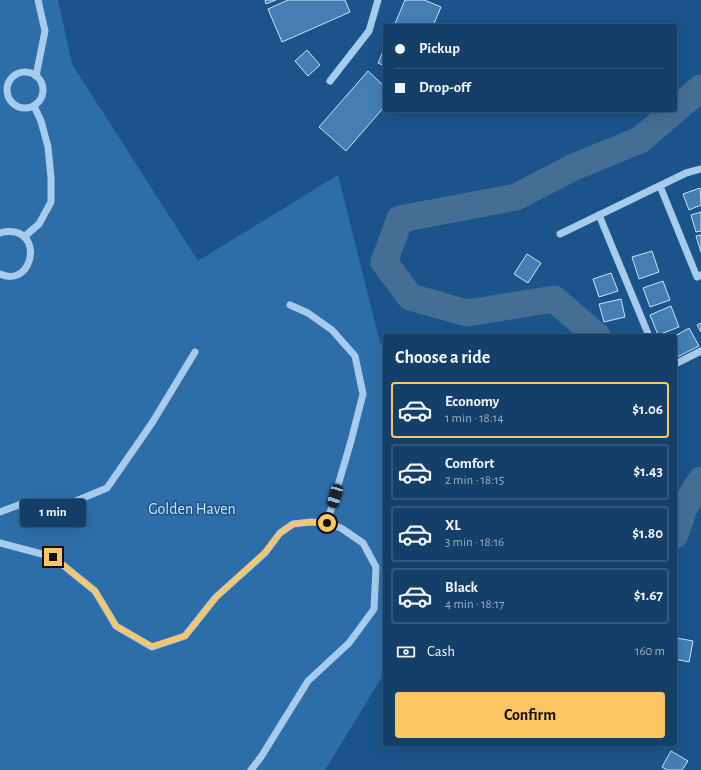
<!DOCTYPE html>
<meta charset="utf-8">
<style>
:root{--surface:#143f68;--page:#214a71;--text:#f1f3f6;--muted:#9dafc0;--line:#33587c;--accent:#fec563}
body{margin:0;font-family:"Alegreya Sans",sans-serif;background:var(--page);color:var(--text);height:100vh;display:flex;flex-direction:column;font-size:15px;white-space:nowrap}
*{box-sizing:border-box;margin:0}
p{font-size:13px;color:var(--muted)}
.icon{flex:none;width:22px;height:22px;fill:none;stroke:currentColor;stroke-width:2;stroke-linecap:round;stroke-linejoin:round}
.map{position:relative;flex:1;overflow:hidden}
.drawer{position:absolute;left:383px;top:334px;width:294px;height:412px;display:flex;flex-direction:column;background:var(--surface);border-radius:4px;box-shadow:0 4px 16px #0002,0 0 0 1px var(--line)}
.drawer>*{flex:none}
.guide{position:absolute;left:383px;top:24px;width:294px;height:88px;border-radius:4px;box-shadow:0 4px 16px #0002,0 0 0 1px var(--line);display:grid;align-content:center;height:88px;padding:0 12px;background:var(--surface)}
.end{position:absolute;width:18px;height:18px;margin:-9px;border:5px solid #fec563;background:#111;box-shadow:0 0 0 2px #111}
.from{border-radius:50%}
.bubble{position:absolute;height:28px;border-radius:4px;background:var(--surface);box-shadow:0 4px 16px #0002,0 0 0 1px var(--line);font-size:13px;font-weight:700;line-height:28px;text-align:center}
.car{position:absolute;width:12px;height:24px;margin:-12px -6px;border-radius:5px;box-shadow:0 0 3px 1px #0007;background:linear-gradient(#222 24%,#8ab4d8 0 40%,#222 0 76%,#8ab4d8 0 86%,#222 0)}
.guide b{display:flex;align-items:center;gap:14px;height:38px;font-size:15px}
.guide b+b{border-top:1px solid var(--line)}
.guide i{width:10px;height:10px;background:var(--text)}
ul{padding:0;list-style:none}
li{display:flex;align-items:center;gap:12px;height:56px;margin:0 8px 6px;padding:0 4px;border:2px solid var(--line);border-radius:4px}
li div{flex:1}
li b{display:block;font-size:15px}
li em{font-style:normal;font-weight:700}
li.current{border-color:var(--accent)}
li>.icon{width:36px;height:36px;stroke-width:1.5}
h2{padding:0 12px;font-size:18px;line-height:48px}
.pay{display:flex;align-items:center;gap:10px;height:44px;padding:0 12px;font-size:15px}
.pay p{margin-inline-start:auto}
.button{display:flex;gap:8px;margin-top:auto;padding:8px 12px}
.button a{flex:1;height:46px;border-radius:4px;background:var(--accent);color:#111;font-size:16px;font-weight:700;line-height:46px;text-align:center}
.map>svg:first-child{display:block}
.green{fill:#2e6ea8}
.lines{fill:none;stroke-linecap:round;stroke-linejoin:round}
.river{stroke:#456e95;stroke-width:27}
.building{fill:#447eb2;stroke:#cbe4f9}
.minor{stroke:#a6cbed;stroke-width:7}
.route{stroke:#fec563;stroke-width:5}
.labels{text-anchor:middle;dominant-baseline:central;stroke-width:3;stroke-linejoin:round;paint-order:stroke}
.park-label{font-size:16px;fill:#cbe4f9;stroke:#1b548a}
</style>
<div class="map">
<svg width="701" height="770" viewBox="0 0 701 770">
<rect width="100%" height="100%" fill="#1b548a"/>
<polygon class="green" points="0,0 58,0 72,64 198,261 338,175 380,343 385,346 385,672 325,770 0,770"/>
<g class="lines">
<g class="river">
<polyline points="597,336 554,299 467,313 410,297 384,262 400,219 516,197 574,167 640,140 701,88"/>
<polyline points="675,535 684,508 701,480"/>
</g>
</g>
<g class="building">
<polygon points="265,0 276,0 266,4"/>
<polygon points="288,0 345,0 350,12 282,42 268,9"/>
<polygon points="405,0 424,0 441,7 433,26 394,26"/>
<polygon points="385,47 385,66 378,63"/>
<polygon points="307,50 320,65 308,76 295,61"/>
<polygon points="368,71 385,87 385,106 346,151 319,127"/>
<polygon points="700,188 701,205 689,210 683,194"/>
<polygon points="701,212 701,231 696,232 691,215"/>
<polygon points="701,235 701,252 696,236"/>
<polygon points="652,251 659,272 639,279 632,257"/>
<polygon points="527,254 541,263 528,283 514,274"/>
<polygon points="611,273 618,291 599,297 593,279"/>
<polygon points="663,281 670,300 650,307 643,288"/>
<polygon points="621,299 625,317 604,322 599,304"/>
<polygon points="671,306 679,327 658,335 650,315"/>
<polygon points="701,323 701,332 697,325"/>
<polygon points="689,328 699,346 677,357 675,353 675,336"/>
<polygon points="677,638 693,641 689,662 675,659"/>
<polygon points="671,751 688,761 682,770 667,770 662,767"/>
</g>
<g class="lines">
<g class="minor">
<circle cx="25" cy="90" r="18"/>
<polyline points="36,76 45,31 38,0"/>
<polyline points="330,81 369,31 378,0"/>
<polyline points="660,186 697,277 701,275"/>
<polyline points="599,215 649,336"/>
<path d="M0,233C6,231 9,231 15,232C43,238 30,288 0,274"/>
<polyline points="560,234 686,173 701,169"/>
<polyline points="24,237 39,224 51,202 51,178 48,147 41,121 34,106"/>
<polyline points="290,305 308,313 332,330 355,356 363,394 351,441 327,523"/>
<polyline points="675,364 701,351"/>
<polyline points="0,512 24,503 71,503 107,488 152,423 195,352"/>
<polyline points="0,543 53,557 95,591 116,626 152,647 185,636 216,597 265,553 280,533 293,524 311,522 327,523 341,528 363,543 376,567 374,609 349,643 308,681 261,757 251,770"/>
</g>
</g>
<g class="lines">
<polyline class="route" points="53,557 95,591 116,626 152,646 185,636 216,597 264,553 280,533 293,524 311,522 327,523"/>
</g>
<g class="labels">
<g class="park-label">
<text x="192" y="509">Golden Haven</text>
</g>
</g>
</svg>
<i class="end from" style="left:327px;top:523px"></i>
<i class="end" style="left:53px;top:557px"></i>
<div class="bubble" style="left:20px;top:499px;width:66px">1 min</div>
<i class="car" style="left:335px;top:496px;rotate:196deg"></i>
<div class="guide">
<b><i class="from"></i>Pickup</b>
<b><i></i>Drop-off</b>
</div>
<section class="drawer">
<h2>Choose a ride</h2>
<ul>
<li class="current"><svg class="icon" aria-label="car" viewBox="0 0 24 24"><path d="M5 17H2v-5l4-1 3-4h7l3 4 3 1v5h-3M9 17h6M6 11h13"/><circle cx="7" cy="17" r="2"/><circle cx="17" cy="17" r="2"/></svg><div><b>Economy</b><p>1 min · 18:14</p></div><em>$1.06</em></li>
<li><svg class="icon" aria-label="car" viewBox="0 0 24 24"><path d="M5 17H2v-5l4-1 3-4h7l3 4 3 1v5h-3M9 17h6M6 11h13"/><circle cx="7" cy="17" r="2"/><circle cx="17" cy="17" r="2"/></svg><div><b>Comfort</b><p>2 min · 18:15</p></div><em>$1.43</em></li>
<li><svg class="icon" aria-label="car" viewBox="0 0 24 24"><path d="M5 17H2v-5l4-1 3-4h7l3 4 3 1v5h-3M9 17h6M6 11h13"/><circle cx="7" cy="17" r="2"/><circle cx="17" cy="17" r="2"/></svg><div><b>XL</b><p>3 min · 18:16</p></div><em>$1.80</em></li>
<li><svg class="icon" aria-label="car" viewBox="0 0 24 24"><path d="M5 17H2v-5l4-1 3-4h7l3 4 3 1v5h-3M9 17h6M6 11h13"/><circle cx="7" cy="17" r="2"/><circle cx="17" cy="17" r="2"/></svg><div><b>Black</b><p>4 min · 18:17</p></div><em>$1.67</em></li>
</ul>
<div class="pay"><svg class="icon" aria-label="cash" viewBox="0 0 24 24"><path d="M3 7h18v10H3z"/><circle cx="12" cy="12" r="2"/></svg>Cash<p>160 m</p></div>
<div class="button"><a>Confirm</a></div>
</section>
</div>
